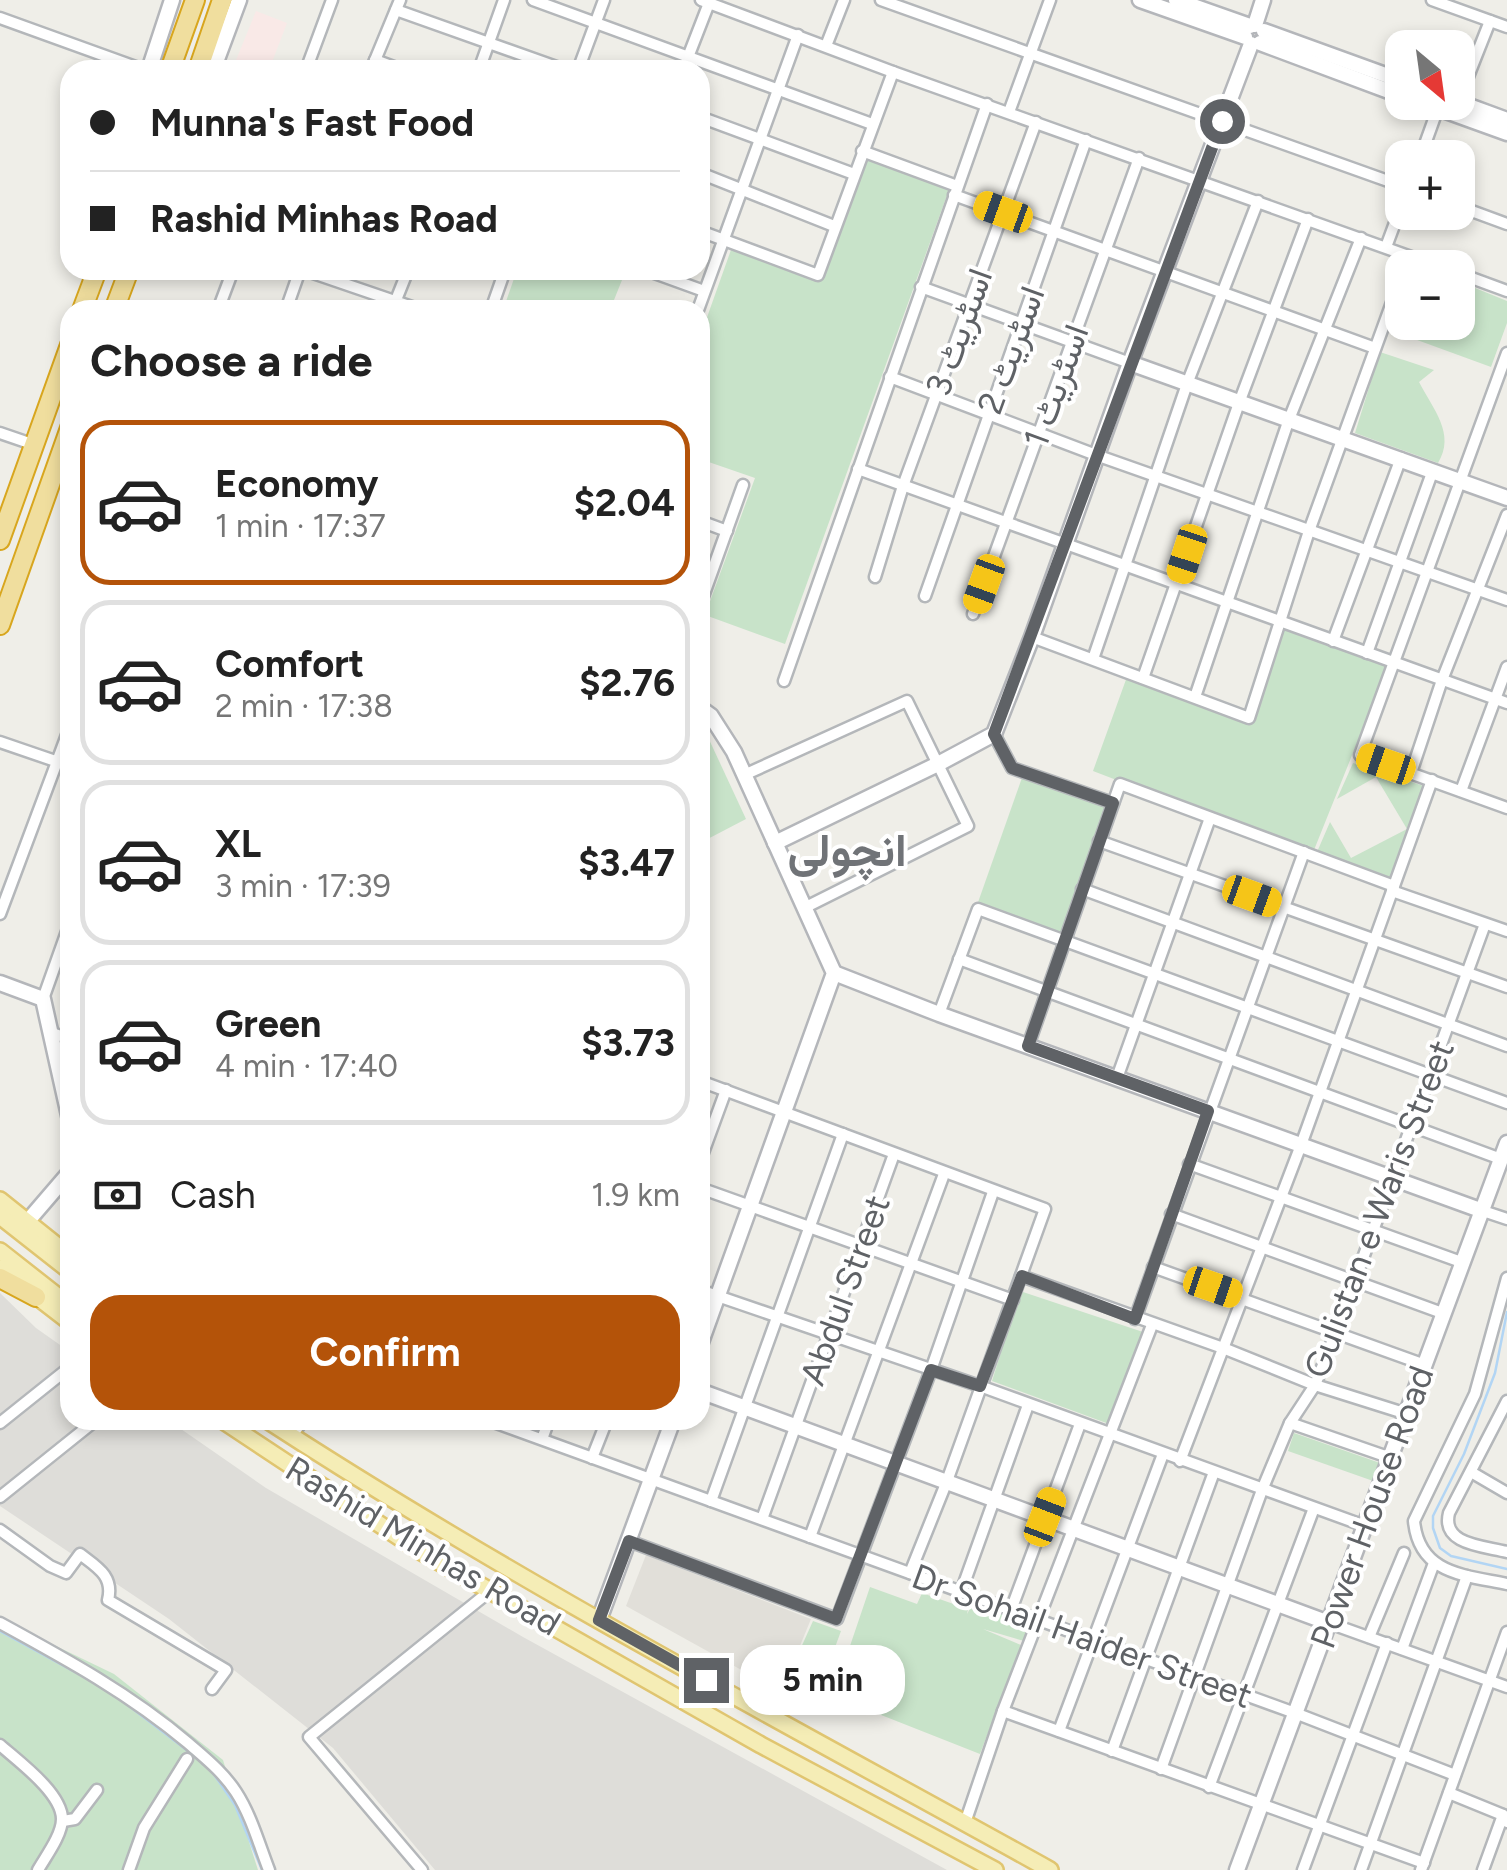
<!DOCTYPE html>
<meta charset="utf-8">
<style>
:root{--surface:#fff;--page:#f6f6f6;--text:#222;--muted:#767676;--line:#e0e0e0;--accent:#b45309}
body{margin:0;font-family:Figtree,Vazirmatn,sans-serif;background:var(--page);color:var(--text);height:100vh;display:flex;flex-direction:column;font-size:38px;white-space:nowrap}
*{box-sizing:border-box;margin:0}
p{font-size:32px;color:var(--muted)}
.icon{flex:none;width:55px;height:55px;fill:none;stroke:currentColor;stroke-width:2;stroke-linecap:round;stroke-linejoin:round}
.map{position:relative;flex:1;overflow:hidden}
.sheet{position:absolute;left:60px;top:300px;width:650px;height:1130px;display:flex;flex-direction:column;background:var(--surface);border-radius:30px;box-shadow:0 5px 15px #0003}
.sheet>*{flex:none}
.guide{position:absolute;left:60px;top:60px;width:650px;height:220px;border-radius:30px;box-shadow:0 5px 15px #0003;display:grid;align-content:center;height:220px;padding:0 30px;background:var(--surface)}
.needle{width:65px;rotate:151deg}
.controls{position:absolute;left:1385px;top:30px;display:grid;gap:20px}
.controls a{display:grid;place-items:center;width:90px;height:90px;border-radius:20px;background:var(--surface);box-shadow:0 5px 15px #0003;font-size:50px}
.end{position:absolute;width:45px;height:45px;margin:-22px;border:12px solid #5f6266;background:#fff;box-shadow:0 0 0 5px #fff}
.from{border-radius:50%}
.bubble{position:absolute;height:70px;border-radius:30px;background:var(--surface);box-shadow:0 5px 15px #0003;font-size:32px;font-weight:700;line-height:70px;text-align:center}
.car{position:absolute;width:30px;height:60px;margin:-30px -15px;border-radius:12px;box-shadow:0 0 8px 2px #0007;background:linear-gradient(#f5c518 24%,#345 0 40%,#f5c518 0 76%,#345 0 86%,#f5c518 0)}
.guide b{display:flex;align-items:center;gap:35px;height:95px;font-size:38px}
.guide b+b{border-top:2px solid var(--line)}
.guide i{width:25px;height:25px;background:var(--text)}
ul{padding:0;list-style:none}
li{display:flex;align-items:center;gap:30px;height:165px;margin:0 20px 15px;padding:0 10px;border:5px solid var(--line);border-radius:30px}
li div{flex:1}
li b{display:block;font-size:38px}
li em{font-style:normal;font-weight:700}
li.selected{border-color:var(--accent)}
li>.icon{width:90px;height:90px;stroke-width:1.5}
h2{padding:0 30px;font-size:45px;line-height:120px}
.pay{display:flex;align-items:center;gap:25px;height:110px;padding:0 30px;font-size:38px}
.pay p{margin-inline-start:auto}
.primary-button{display:flex;gap:20px;margin-top:auto;padding:20px 30px}
.primary-button a{flex:1;height:115px;border-radius:30px;background:var(--accent);color:#fff;font-size:40px;font-weight:700;line-height:115px;text-align:center}
.map>svg:first-child{display:block}
.industrial{fill:#deddd9}
.education{fill:#e1dfd9}
.medical{fill:#f9e9e7}
.green{fill:#c8e3c9}
.lines{fill:none;stroke-linecap:round;stroke-linejoin:round}
.stream{stroke:#b2d5f4;stroke-width:2.5}
.street-casing{stroke:#b4b7ba;stroke-width:15}
.secondary-casing{stroke:#b4b6ba;stroke-width:19}
.primary-casing{stroke:#e0c570;stroke-width:20}
.highway-casing{stroke:#d8a61e;stroke-width:22}
.street{stroke:#fff;stroke-width:10}
.secondary{stroke:#fff;stroke-width:14}
.primary{stroke:#f5edb6;stroke-width:15}
.highway{stroke:#f0de9e;stroke-width:18}
.route{stroke:#5f6266;stroke-width:12}
.labels{text-anchor:middle;dominant-baseline:central;stroke-width:8;stroke-linejoin:round;paint-order:stroke}
.street-label{font-size:35px;fill:#5f6266;stroke:#fff}
.district-label{font-size:45px;font-weight:bold;fill:#707377;stroke:#fff}
</style>
<div class="map">
<svg width="1507" height="1870" viewBox="0 0 1507 1870">
<rect width="100%" height="100%" fill="#efeee8"/>
<polygon class="industrial" points="0,1293 36,1328 70,1352 70,1420 168,1420 266,1488 523,1637 947,1870 435,1870 333,1748 169,1619 0,1506"/>
<polygon class="education" points="646,1555 811,1619 781,1692 626,1606"/>
<polygon class="medical" points="256,11 287,23 269,70 232,70"/>
<g class="green">
<polygon points="867,156 950,187 785,644 705,615 755,478 700,459 700,337 732,247 821,278"/>
<polygon points="517,270 626,270 610,310 503,310"/>
<polygon points="1458,281 1507,301 1507,323 1491,367 1387,329 1402,291 1402,322 1458,322"/>
<path d="M1380,352L1434,370L1419,382C1433,409 1456,434 1438,463L1355,433Z"/>
<polygon points="1279,621 1389,663 1312,855 1093,771 1128,674 1249,718"/>
<polygon points="700,720 746,819 700,843"/>
<polygon points="1353,763 1427,787 1393,883 1317,852 1330,822 1351,858 1407,829 1376,777 1337,799"/>
<polygon points="1024,772 1113,803 1063,940 976,908"/>
<polygon points="1020,1291 1143,1332 1109,1424 992,1381"/>
<polygon points="1294,1433 1383,1464 1376,1482 1288,1451"/>
<polygon points="870,1587 917,1604 922,1593 968,1609 967,1614 974,1601 1031,1622 1024,1641 983,1629 1021,1645 980,1754 833,1696"/>
<polygon points="0,1619 114,1674 223,1760 258,1870 0,1870"/>
<polygon points="813,1621 841,1631 812,1710 781,1692"/>
</g>
<g class="lines">
<g class="stream">
<polyline points="1507,1312 1495,1373 1464,1454 1433,1516 1433,1528 1440,1548 1451,1556 1507,1569"/>
<polyline points="0,1631 97,1684"/>
<polyline points="112,1693 205,1764"/>
<polyline points="211,1770 235,1805 262,1870"/>
</g>
<g class="street-casing">
<g id="street">
<polyline points="533,0 872,124"/>
<polyline points="701,0 893,72 1442,268"/>
<polyline points="881,0 1402,186"/>
<polyline points="1432,0 1507,27"/>
<polyline points="396,10 565,70"/>
<polyline points="0,18 144,70"/>
<polyline points="826,46 844,0"/>
<polyline points="375,60 402,70"/>
<polyline points="306,70 332,0"/>
<polyline points="371,70 400,0"/>
<polyline points="479,70 504,0"/>
<polyline points="578,70 604,0"/>
<polyline points="683,70 709,3"/>
<polyline points="1458,102 1490,21"/>
<polyline points="1009,112 1050,0"/>
<polyline points="700,117 854,174"/>
<polyline points="862,151 957,186"/>
<polyline points="1420,158 1438,108"/>
<polyline points="700,173 834,226"/>
<polyline points="954,195 1375,348"/>
<polyline points="1458,206 1507,224"/>
<polyline points="700,231 818,275 893,72"/>
<polyline points="1386,247 1402,204"/>
<polyline points="304,270 421,310"/>
<polyline points="646,270 704,291"/>
<polyline points="1458,273 1507,291"/>
<polyline points="921,287 1130,363"/>
<polyline points="218,310 233,270"/>
<polyline points="286,310 300,270"/>
<polyline points="392,310 408,270"/>
<polyline points="491,310 505,270"/>
<polyline points="698,310 798,35"/>
<polyline points="1507,353 1360,755 1507,808"/>
<polyline points="890,377 1096,455 1507,600"/>
<polyline points="0,433 35,445"/>
<polyline points="858,469 1507,703"/>
<polyline points="700,521 727,531"/>
<polyline points="875,577 903,486 1036,122"/>
<polyline points="925,596 1086,140"/>
<polyline points="700,605 743,485"/>
<polyline points="973,614 1139,158"/>
<polyline points="1032,637 1249,718 1309,531 1402,275"/>
<polyline points="1333,641 1401,458"/>
<polyline points="1367,653 1433,470"/>
<polyline points="1093,659 1187,384 1258,201"/>
<polyline points="1143,678 1239,403 1308,219"/>
<polyline points="784,681 987,104"/>
<polyline points="1195,697 1288,422 1361,238"/>
<polyline points="994,734 1012,768 1113,803"/>
<polyline points="0,742 70,766"/>
<polyline points="1411,773 1442,680 1507,515"/>
<polyline points="744,775 907,701 968,826 804,908"/>
<polyline points="1461,791 1507,667"/>
<polyline points="1099,841 1507,987"/>
<polyline points="1082,889 1507,1046"/>
<polyline points="1392,891 1507,931"/>
<polyline points="0,914 70,727"/>
<polyline points="959,959 1501,1159"/>
<polyline points="43,999 70,923"/>
<polyline points="939,1014 978,909 1507,1103"/>
<polyline points="52,1033 70,1039"/>
<polyline points="1028,1046 1120,784 1394,886"/>
<polyline points="1117,1078 1210,818"/>
<polyline points="700,1081 1045,1209 947,1481 910,1573"/>
<polyline points="700,1161 726,1090"/>
<polyline points="1189,1164 1464,1263"/>
<polyline points="700,1188 1013,1300"/>
<polyline points="1483,1211 1507,1219"/>
<polyline points="1171,1214 1445,1314"/>
<polyline points="1153,1267 1425,1365"/>
<polyline points="1021,1276 1223,1348 1315,1385 1407,1414"/>
<path d="M1507,1278L1475,1394L1414,1521C1419,1574 1464,1575 1507,1584"/>
<polyline points="700,1290 980,1386 1365,1526"/>
<polyline points="1135,1319 1304,852"/>
<path d="M1507,1401L1449,1513C1441,1545 1484,1546 1507,1552"/>
<polyline points="488,1420 1295,1713 1455,1775"/>
<polyline points="0,1423 70,1367"/>
<polyline points="1290,1423 1391,1458"/>
<polyline points="292,1436 303,1420"/>
<polyline points="542,1439 549,1420"/>
<polyline points="592,1458 607,1420"/>
<polyline points="1180,1461 1301,1145 1432,780"/>
<polyline points="1471,1472 1507,1493"/>
<polyline points="0,1497 96,1420"/>
<polyline points="711,1501 843,1134"/>
<polyline points="762,1519 894,1154"/>
<path d="M0,1530L50,1566L66,1573L80,1554C97,1567 114,1576 108,1600L226,1670L212,1689"/>
<polyline points="810,1537 944,1174"/>
<polyline points="629,1541 837,1619 931,1370 993,1192"/>
<polyline points="961,1592 1028,1405"/>
<polyline points="1011,1610 1080,1424"/>
<path d="M0,1623C66,1659 130,1694 188,1743C205,1758 223,1772 236,1792C251,1815 259,1844 269,1870"/>
<polyline points="1329,1623 1507,1687"/>
<polyline points="1369,1637 1404,1553"/>
<polyline points="1402,1649 1434,1563"/>
<polyline points="1003,1711 1424,1863"/>
<polyline points="1059,1731 1163,1454"/>
<path d="M0,1745C18,1761 62,1793 62,1819C62,1835 46,1856 38,1870"/>
<polyline points="1112,1751 1214,1472"/>
<polyline points="1161,1769 1262,1490 1290,1423 1315,1385 1336,1332 1485,924"/>
<polyline points="1209,1787 1314,1508"/>
<polyline points="1449,1793 1503,1815 1507,1822"/>
<polyline points="63,1821 75,1819 97,1790"/>
<polyline points="965,1823 1003,1711 1152,1325"/>
<polyline points="129,1870 144,1828 187,1759"/>
<polyline points="422,1870 309,1737 490,1591"/>
<polyline points="1303,1870 1387,1643"/>
<polyline points="1361,1870 1467,1576"/>
<polyline points="1421,1870 1507,1632"/>
<polyline points="1483,1870 1503,1815"/>
</g>
</g>
<g class="secondary-casing">
<g id="secondary">
<polyline points="1140,0 1245,37"/>
<polyline points="1176,0 1250,26"/>
<polyline points="1255,25 1263,0"/>
<polyline points="1264,31 1402,81"/>
<polyline points="1260,43 1402,96"/>
<polyline points="149,70 172,0"/>
<polyline points="213,70 239,0"/>
<polyline points="1421,102 1507,133"/>
<polyline points="1458,102 1507,120"/>
<polyline points="1130,363 1507,498"/>
<polyline points="54,471 70,476"/>
<polyline points="700,708 711,716 734,752 834,973 700,1345"/>
<polyline points="775,843 938,764 994,734 1032,637 1130,363 1251,44"/>
<polyline points="834,973 939,1014 1483,1211"/>
<polyline points="0,983 43,999 70,1120"/>
<polyline points="27,1222 70,1172"/>
<polyline points="700,1391 1329,1623"/>
<polyline points="599,1620 673,1420"/>
<polyline points="1237,1870 1507,1143"/>
</g>
</g>
<g class="primary-casing">
<g id="primary">
<polyline points="0,1200 70,1256"/>
<polyline points="0,1216 70,1271"/>
<polyline points="0,1251 70,1306"/>
<polyline points="0,1268 70,1322"/>
<polyline points="222,1420 420,1551 761,1745 995,1870"/>
<path d="M267,1420C519,1584 787,1724 1050,1870"/>
</g>
</g>
<g class="highway-casing">
<g id="highway">
<polyline points="170,70 195,0"/>
<polyline points="198,70 222,0"/>
<polyline points="82,310 97,270"/>
<polyline points="114,310 129,270"/>
<polyline points="0,540 70,345"/>
<polyline points="0,625 70,428"/>
<polyline points="0,1278 36,1297"/>
</g>
</g>
<use href="#street" class="street"/>
<use href="#secondary" class="secondary"/>
<use href="#primary" class="primary"/>
<use href="#highway" class="highway"/>
</g>
<g class="lines">
<polyline class="route" points="706,1680 599,1620 629,1541 836,1619 931,1370 980,1386 1022,1276 1135,1319 1208,1111 1028,1046 1113,803 1012,768 994,734 1222,121"/>
</g>
<g class="labels">
<g class="street-label">
<text transform="translate(959 332) rotate(-70)">اسٹریٹ 3</text>
<text transform="translate(1011 350) rotate(-70)">اسٹریٹ 2</text>
<text transform="translate(1056 386) rotate(-70)">اسٹریٹ 1</text>
<text transform="translate(1379 1209) rotate(-69)">Gulistan e Waris Street</text>
<text transform="translate(845 1290) rotate(-70)">Abdul Street</text>
<text transform="translate(1372 1507) rotate(-70)">Power House Road</text>
<text transform="translate(423 1546) rotate(31)">Rashid Minhas Road</text>
<text transform="translate(1082 1636) rotate(20)">Dr Sohail Haider Street</text>
</g>
<g class="district-label">
<text x="847" y="850">انچولی</text>
</g>
</g>
</svg>
<div class="controls">
<a><svg class="needle" viewBox="-14 -14 28 28"><path d="M0-13l5 13h-10z" fill="#e53935"/><path d="M0 13l5-13h-10z" fill="#767676"/></svg></a>
<a>+</a>
<a>−</a>
</div>
<i class="end from" style="left:1222px;top:121px"></i>
<i class="end" style="left:706px;top:1680px"></i>
<div class="bubble" style="left:740px;top:1645px;width:165px">5 min</div>
<i class="car" style="left:1003px;top:212px;rotate:290deg"></i>
<i class="car" style="left:1187px;top:554px;rotate:198deg"></i>
<i class="car" style="left:984px;top:584px;rotate:200deg"></i>
<i class="car" style="left:1386px;top:764px;rotate:289deg"></i>
<i class="car" style="left:1252px;top:896px;rotate:110deg"></i>
<i class="car" style="left:1213px;top:1287px;rotate:109deg"></i>
<i class="car" style="left:1045px;top:1517px;rotate:21deg"></i>
<div class="guide">
<b><i class="from"></i>Munna's Fast Food</b>
<b><i></i>Rashid Minhas Road</b>
</div>
<section class="sheet">
<h2>Choose a ride</h2>
<ul>
<li class="selected"><svg class="icon" aria-label="car" viewBox="0 0 24 24"><path d="M5 17H2v-5l4-1 3-4h7l3 4 3 1v5h-3M9 17h6M6 11h13"/><circle cx="7" cy="17" r="2"/><circle cx="17" cy="17" r="2"/></svg><div><b>Economy</b><p>1 min · 17:37</p></div><em>$2.04</em></li>
<li><svg class="icon" aria-label="car" viewBox="0 0 24 24"><path d="M5 17H2v-5l4-1 3-4h7l3 4 3 1v5h-3M9 17h6M6 11h13"/><circle cx="7" cy="17" r="2"/><circle cx="17" cy="17" r="2"/></svg><div><b>Comfort</b><p>2 min · 17:38</p></div><em>$2.76</em></li>
<li><svg class="icon" aria-label="car" viewBox="0 0 24 24"><path d="M5 17H2v-5l4-1 3-4h7l3 4 3 1v5h-3M9 17h6M6 11h13"/><circle cx="7" cy="17" r="2"/><circle cx="17" cy="17" r="2"/></svg><div><b>XL</b><p>3 min · 17:39</p></div><em>$3.47</em></li>
<li><svg class="icon" aria-label="car" viewBox="0 0 24 24"><path d="M5 17H2v-5l4-1 3-4h7l3 4 3 1v5h-3M9 17h6M6 11h13"/><circle cx="7" cy="17" r="2"/><circle cx="17" cy="17" r="2"/></svg><div><b>Green</b><p>4 min · 17:40</p></div><em>$3.73</em></li>
</ul>
<div class="pay"><svg class="icon" aria-label="cash" viewBox="0 0 24 24"><path d="M3 7h18v10H3z"/><circle cx="12" cy="12" r="2"/></svg>Cash<p>1.9 km</p></div>
<div class="primary-button"><a>Confirm</a></div>
</section>
</div>
